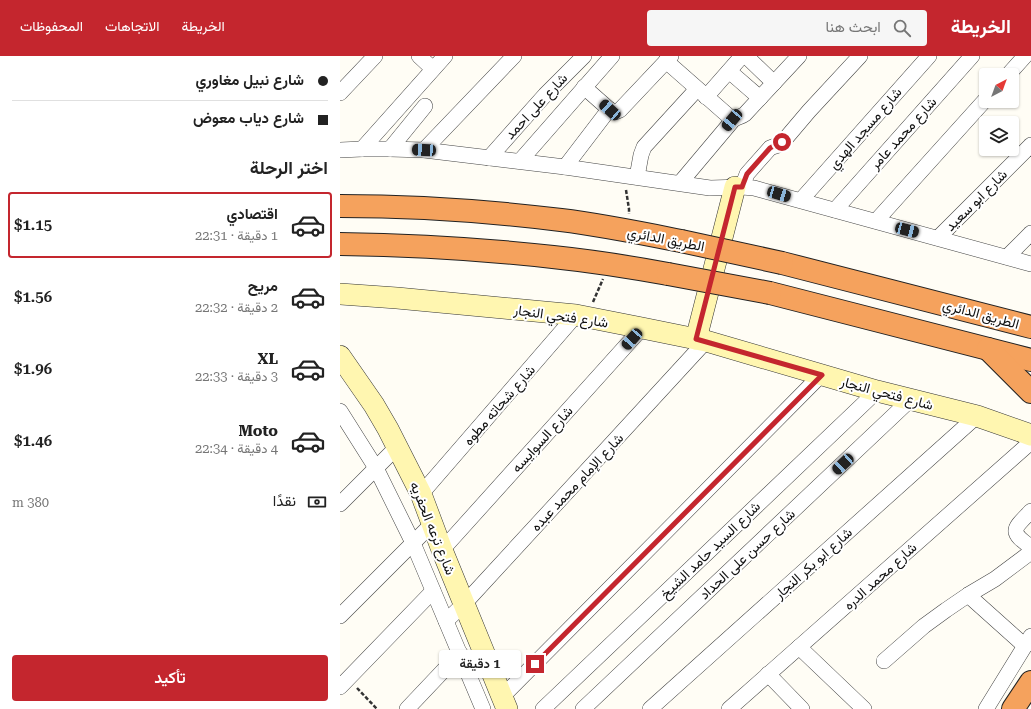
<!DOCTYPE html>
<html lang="ar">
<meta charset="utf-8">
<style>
:root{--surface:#fff;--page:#f6f6f6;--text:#222;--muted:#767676;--line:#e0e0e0;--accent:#c4262e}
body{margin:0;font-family:"Roboto Serif",Vazirmatn,serif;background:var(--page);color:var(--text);direction:rtl;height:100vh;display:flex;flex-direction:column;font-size:15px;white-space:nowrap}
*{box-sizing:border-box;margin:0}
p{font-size:13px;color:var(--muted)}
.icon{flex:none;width:22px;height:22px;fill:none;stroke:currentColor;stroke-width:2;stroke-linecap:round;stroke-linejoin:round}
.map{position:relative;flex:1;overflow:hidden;direction:ltr}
.sheet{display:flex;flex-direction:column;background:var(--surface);width:340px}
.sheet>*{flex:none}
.banner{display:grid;align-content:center;height:88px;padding:0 12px;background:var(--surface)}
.needle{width:26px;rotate:41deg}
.fabs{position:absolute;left:639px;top:12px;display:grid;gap:8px}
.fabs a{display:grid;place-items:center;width:40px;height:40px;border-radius:4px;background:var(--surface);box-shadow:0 1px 3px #0004;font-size:20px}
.end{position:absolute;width:18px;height:18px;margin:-9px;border:5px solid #c4262e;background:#fff;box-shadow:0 0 0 2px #fff}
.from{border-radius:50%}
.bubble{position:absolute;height:28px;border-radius:4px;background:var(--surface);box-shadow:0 1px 3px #0004;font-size:13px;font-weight:600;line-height:28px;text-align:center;direction:rtl}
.car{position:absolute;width:12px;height:24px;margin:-12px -6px;border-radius:5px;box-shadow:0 0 3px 1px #0007;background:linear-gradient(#222 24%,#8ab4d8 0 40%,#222 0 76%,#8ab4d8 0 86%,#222 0)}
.banner b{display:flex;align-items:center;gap:14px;height:38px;font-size:15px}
.banner b+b{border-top:1px solid var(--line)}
.banner i{width:10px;height:10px;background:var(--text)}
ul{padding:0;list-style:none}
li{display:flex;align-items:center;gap:12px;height:66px;margin:0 8px 6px;padding:0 4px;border:2px solid transparent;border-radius:4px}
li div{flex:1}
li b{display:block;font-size:15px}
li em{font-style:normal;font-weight:600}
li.active{border-color:var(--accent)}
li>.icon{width:36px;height:36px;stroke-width:1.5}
h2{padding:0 12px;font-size:18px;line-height:48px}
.pay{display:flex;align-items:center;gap:10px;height:44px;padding:0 12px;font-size:15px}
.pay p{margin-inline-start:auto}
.button{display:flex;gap:8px;margin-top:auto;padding:8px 12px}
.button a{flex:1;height:46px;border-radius:4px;background:var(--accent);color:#fff;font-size:16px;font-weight:600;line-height:46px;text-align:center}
header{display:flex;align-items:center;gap:24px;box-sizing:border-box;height:56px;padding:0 20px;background:var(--accent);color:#fff}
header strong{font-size:19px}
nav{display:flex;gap:22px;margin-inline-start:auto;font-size:14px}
.search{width:280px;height:36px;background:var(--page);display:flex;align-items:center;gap:10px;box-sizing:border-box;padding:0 14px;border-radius:4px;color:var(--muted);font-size:15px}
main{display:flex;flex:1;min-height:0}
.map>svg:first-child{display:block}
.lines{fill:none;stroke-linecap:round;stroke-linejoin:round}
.street-casing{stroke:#444;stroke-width:16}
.secondary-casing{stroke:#333;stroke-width:22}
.highway-casing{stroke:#222;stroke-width:24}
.path{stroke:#333;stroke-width:2.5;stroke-dasharray:4 2;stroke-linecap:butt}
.street{stroke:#fff;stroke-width:15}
.secondary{stroke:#fff6b0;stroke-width:21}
.highway{stroke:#f5a25d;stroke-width:22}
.highway-bridge-casing{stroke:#222;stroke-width:24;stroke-linecap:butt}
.highway-bridge{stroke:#f5a25d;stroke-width:22}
.route{stroke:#c4262e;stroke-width:5}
.labels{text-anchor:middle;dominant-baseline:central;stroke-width:4;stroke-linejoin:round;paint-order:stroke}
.street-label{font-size:14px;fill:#111;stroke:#fff}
</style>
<header>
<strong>الخريطة</strong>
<div class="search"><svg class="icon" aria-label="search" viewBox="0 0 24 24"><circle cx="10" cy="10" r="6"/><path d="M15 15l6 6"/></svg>ابحث هنا</div>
<nav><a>الخريطة</a><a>الاتجاهات</a><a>المحفوظات</a></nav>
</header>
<main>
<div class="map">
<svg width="691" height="653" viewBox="0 0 691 653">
<rect width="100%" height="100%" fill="#fffdf5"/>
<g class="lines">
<g class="street-casing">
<g id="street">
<polyline points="79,0 93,13"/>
<polyline points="406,0 434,27"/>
<polyline points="326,5 393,64"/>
<polyline points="389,15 420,42"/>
<polyline points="668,19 685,0"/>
<polyline points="244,31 270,54"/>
<polyline points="0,37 35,0"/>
<polyline points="366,41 402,0"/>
<polyline points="22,93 105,0"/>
<polyline points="50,93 85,50"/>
<polyline points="0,94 22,93 50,93 84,94 225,111 370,132 402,131 414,132 691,208"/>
<polyline points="84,94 174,0"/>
<polyline points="149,102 205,39 244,0"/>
<polyline points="180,105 272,0"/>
<polyline points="225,111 267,56 270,54 275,56 280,54 331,0"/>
<polyline points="297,121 301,99 304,91 357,33"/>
<path d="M340,127L393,64C397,61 401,61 405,58L459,0"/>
<path d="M402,131L407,118L430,92C434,90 437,90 441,88L469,55L520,0"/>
<polyline points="461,144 589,0"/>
<polyline points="495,154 632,0"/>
<polyline points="536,165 646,43"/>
<polyline points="598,182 691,89"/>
<polyline points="667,201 691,177"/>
<polyline points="0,355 36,412 73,487 143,653"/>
<polyline points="81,438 236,259"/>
<polyline points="0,448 57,391"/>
<path d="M691,455C674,473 668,475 691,491"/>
<polyline points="102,494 302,272"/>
<polyline points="628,539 685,590"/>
<polyline points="0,560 93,467"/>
<polyline points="106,565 124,548 366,285"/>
<polyline points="459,591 524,653"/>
<polyline points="544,605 584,570 606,554 628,539 655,523 691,496"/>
<polyline points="428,618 462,653"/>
<polyline points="0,631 93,535"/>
<polyline points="162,641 481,319"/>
<polyline points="67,653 120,597"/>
<polyline points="203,653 537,335"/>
<polyline points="243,653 570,344"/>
<polyline points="310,653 637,360"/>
<polyline points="389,653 691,386"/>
<polyline points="646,653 691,580"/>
</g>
</g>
<g class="secondary-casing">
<g id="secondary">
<polyline points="0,238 57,242 236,259 302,272 366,285 537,335 637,360 691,379"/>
<polyline points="356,283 395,131"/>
<polyline points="0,300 34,349 48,373 81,438 102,494 167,653"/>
</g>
</g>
<g class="highway-casing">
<g id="highway">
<path d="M0,150C74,150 148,155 221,164C262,169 301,177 341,185"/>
<path d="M0,188C71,189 142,193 213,201C251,205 290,211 328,218"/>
<polyline points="442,207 691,271"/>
<polyline points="430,237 691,304"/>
<polyline points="648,293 691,336"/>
<polyline points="673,653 691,626"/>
</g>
</g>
<g class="path">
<polyline points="286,134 289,153 289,158"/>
<polyline points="253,246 263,223"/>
<polyline points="17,632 37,653"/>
</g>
<use href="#street" class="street"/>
<use href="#secondary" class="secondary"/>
<use href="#highway" class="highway"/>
<g class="highway-bridge-casing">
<g id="highway-bridge">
<polyline points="341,185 442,207"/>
<polyline points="328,218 430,237"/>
</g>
</g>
<use href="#highway-bridge" class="highway-bridge"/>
</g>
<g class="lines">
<path class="route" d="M195,608L482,319L356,283L395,131H402L407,118L430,92C434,89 439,90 442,86"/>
</g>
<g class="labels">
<g class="street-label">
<text transform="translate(196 50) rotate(-47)">شارع على احمد</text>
<text transform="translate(525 72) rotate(-49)">شارع مسجد الهدي</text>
<text transform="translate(563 77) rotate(-48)">شارع محمد عامر</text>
<text transform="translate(636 144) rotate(-45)">شارع ابو سعيد</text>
<text transform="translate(326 183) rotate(11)">الطريق الدائري</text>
<text transform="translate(641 258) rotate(15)">الطريق الدائري</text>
<text transform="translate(221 260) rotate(8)">شارع فتحي النجار</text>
<text transform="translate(547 337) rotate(15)">شارع فتحي النجار</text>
<text transform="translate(159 349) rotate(-49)">شارع شحاته مطوه</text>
<text transform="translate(202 383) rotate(-48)">شارع السوايسه</text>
<text transform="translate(237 426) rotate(-47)">شارع الإمام محمد عبده</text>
<text transform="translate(93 472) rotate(68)">شارع ترعه الحفريه</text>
<text transform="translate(370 494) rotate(-44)">شارع السيد حامد الشيخ</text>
<text transform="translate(407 498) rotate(-43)">شارع حسن على الحداد</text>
<text transform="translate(473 507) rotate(-42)">شارع ابو بكر النجار</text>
<text transform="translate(540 520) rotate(-42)">شارع محمد الدره</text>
</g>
</g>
</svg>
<div class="fabs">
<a><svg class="needle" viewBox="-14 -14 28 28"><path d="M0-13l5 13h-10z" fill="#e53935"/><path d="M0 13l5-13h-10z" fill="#767676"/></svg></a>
<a><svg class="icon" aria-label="layers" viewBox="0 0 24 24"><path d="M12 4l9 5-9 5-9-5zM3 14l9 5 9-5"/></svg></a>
</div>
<i class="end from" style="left:442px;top:86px"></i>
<i class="end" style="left:195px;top:608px"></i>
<div class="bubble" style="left:99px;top:594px;width:82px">1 دقيقة</div>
<i class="car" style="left:270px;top:54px;rotate:312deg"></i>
<i class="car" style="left:392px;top:64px;rotate:220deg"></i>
<i class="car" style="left:84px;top:94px;rotate:273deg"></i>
<i class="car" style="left:439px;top:138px;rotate:106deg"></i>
<i class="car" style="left:567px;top:174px;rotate:105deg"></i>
<i class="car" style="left:292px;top:283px;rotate:222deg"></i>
<i class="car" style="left:503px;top:408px;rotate:227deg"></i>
</div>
<section class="sheet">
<div class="banner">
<b><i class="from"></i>شارع نبيل مغاوري</b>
<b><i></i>شارع دياب معوض</b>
</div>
<h2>اختر الرحلة</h2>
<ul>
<li class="active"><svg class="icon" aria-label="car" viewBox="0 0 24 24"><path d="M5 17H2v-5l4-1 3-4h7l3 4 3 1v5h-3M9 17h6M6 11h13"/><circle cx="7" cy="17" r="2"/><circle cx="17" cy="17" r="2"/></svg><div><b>اقتصادي</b><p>1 دقيقة · 22:31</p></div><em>$1.15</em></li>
<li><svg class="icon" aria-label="car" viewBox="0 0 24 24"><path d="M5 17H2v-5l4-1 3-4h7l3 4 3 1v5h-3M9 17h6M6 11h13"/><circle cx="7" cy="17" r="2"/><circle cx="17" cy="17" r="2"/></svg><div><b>مريح</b><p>2 دقيقة · 22:32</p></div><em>$1.56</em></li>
<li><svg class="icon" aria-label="car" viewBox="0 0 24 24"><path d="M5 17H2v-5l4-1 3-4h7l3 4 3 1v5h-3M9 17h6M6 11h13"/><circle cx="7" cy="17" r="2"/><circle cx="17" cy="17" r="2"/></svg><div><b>XL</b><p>3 دقيقة · 22:33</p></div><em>$1.96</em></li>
<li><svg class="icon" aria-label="car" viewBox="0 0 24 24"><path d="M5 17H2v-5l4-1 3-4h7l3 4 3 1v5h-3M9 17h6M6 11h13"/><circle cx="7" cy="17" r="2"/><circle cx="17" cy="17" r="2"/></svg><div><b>Moto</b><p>4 دقيقة · 22:34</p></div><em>$1.46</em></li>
</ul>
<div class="pay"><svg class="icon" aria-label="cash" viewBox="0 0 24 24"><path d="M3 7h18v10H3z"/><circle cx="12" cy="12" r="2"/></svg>نقدًا<p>380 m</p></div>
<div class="button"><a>تأكيد</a></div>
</section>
</main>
